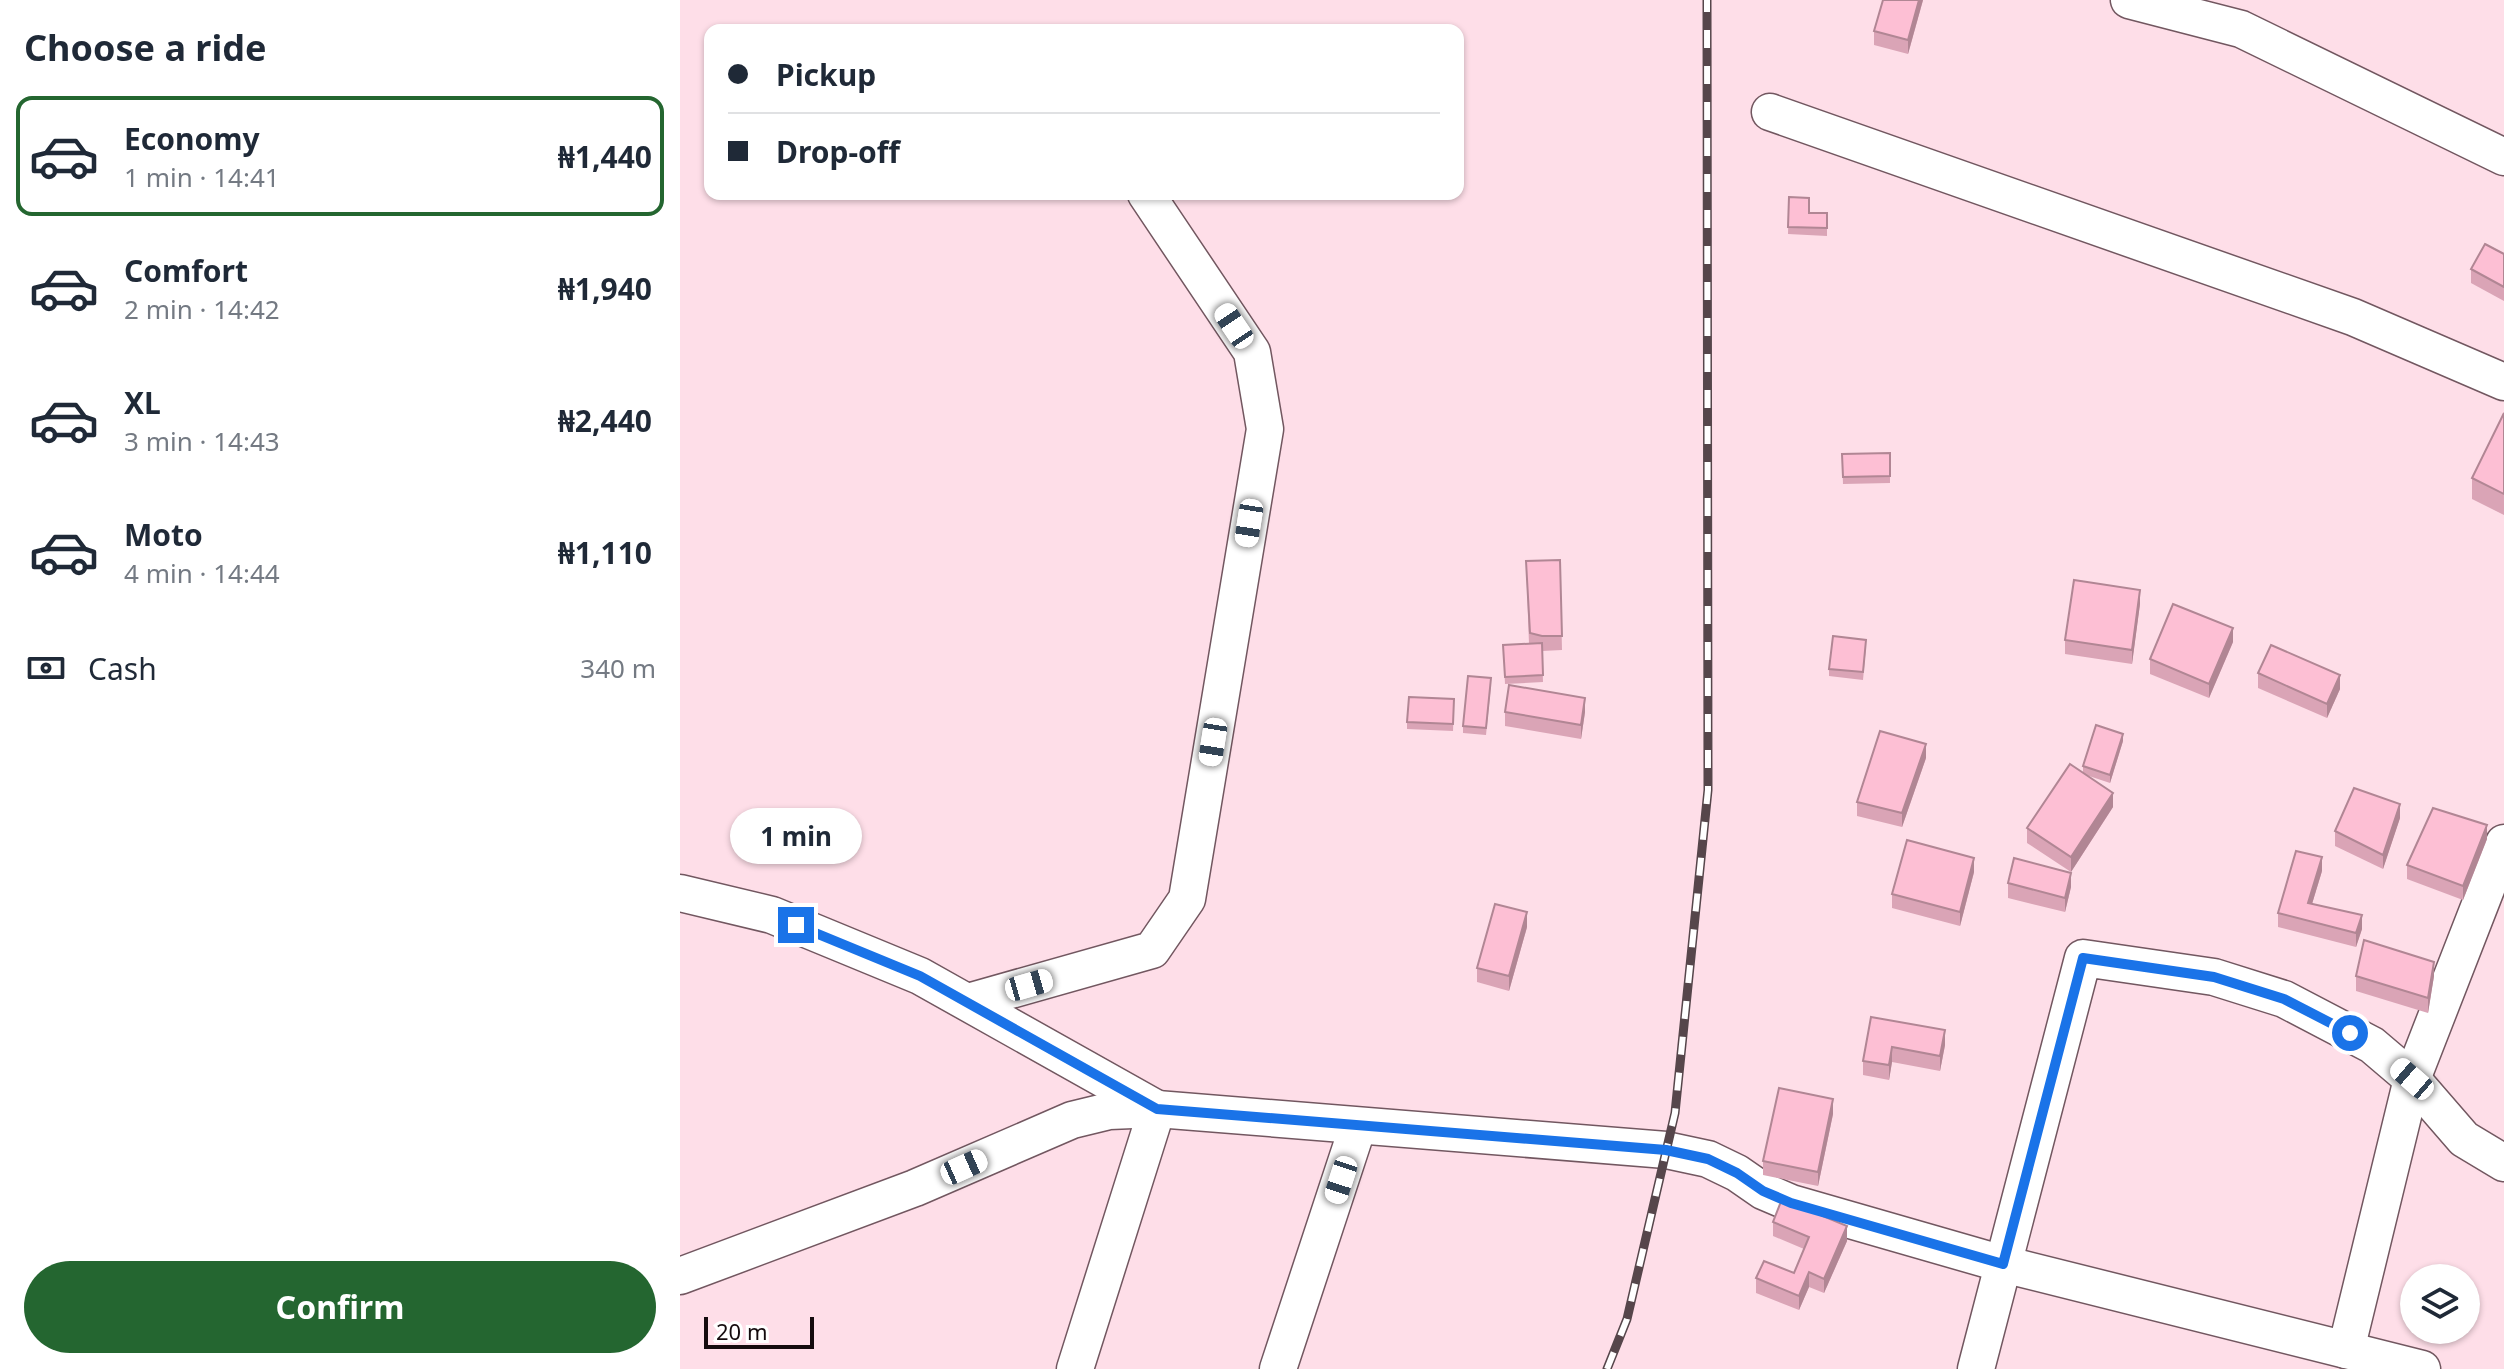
<!DOCTYPE html>
<meta charset="utf-8">
<style>
:root{--surface:#fff;--page:#f6f6f7;--text:#1f2937;--muted:#747a83;--line:#e0e1e3;--accent:#246630}
body{margin:0;font-family:"Noto Sans",sans-serif;background:var(--page);color:var(--text);height:100vh;display:flex;flex-direction:column;font-size:30px;white-space:nowrap}
*{box-sizing:border-box;margin:0}
p{font-size:26px;color:var(--muted)}
.icon{flex:none;width:44px;height:44px;fill:none;stroke:currentColor;stroke-width:2;stroke-linecap:round;stroke-linejoin:round}
.map{position:relative;flex:1;overflow:hidden}
.side{display:flex;flex-direction:column;background:var(--surface);width:680px}
.side>*{flex:none}
.top-card{position:absolute;left:24px;top:24px;width:760px;height:176px;border-radius:16px;box-shadow:0 2px 6px #0004;display:grid;align-content:center;height:176px;padding:0 24px;background:var(--surface)}
.buttons{position:absolute;left:1720px;top:1264px;display:grid;gap:16px}
.buttons a{display:grid;place-items:center;width:80px;height:80px;border-radius:50%;background:var(--surface);box-shadow:0 2px 6px #0004;font-size:40px}
.scale{position:absolute;left:24px;bottom:20px;width:110px;box-sizing:border-box;padding-left:8px;border:4px solid #150b0e;border-top:0;font-size:22px;line-height:28px;white-space:nowrap;color:#150b0e;-webkit-text-stroke:6px #fff;paint-order:stroke}
.end{position:absolute;width:36px;height:36px;margin:-18px;border:10px solid #1a73e8;background:#fff;box-shadow:0 0 0 4px #fff}
.from{border-radius:50%}
.bubble{position:absolute;height:56px;border-radius:28px;background:var(--surface);box-shadow:0 2px 6px #0004;font-size:26px;font-weight:700;line-height:56px;text-align:center}
.car{position:absolute;width:24px;height:48px;margin:-24px -12px;border-radius:10px;box-shadow:0 0 6px 2px #0007;background:linear-gradient(#fff 24%,#345 0 40%,#fff 0 76%,#345 0 86%,#fff 0)}
.top-card b{display:flex;align-items:center;gap:28px;height:76px;font-size:30px}
.top-card b+b{border-top:2px solid var(--line)}
.top-card i{width:20px;height:20px;background:var(--text)}
ul{padding:0;list-style:none}
li{display:flex;align-items:center;gap:24px;height:120px;margin:0 16px 12px;padding:0 8px;border:4px solid transparent;border-radius:16px}
li div{flex:1}
li b{display:block;font-size:30px}
li em{font-style:normal;font-weight:700}
li.on{border-color:var(--accent)}
li>.icon{width:72px;height:72px;stroke-width:1.5}
h2{padding:0 24px;font-size:36px;line-height:96px}
.pay{display:flex;align-items:center;gap:20px;height:88px;padding:0 24px;font-size:30px}
.pay p{margin-inline-start:auto}
.cta{display:flex;gap:16px;margin-top:auto;padding:16px 24px}
.cta a{flex:1;height:92px;border-radius:48px;background:var(--accent);color:#fff;font-size:32px;font-weight:700;line-height:92px;text-align:center}
main{display:flex;flex:1;min-height:0}
.map>svg:first-child{display:block}
.lines{fill:none;stroke-linecap:round;stroke-linejoin:round}
.minor-casing{stroke:#725760;stroke-width:39}
.minor{stroke:#fff;stroke-width:36}
.rail-casing{stroke:#56464b;stroke-width:9}
.rail{stroke:#fff;stroke-width:6;stroke-dasharray:18;stroke-linecap:butt}
.wall{fill:#daa4b6}
.shaded-wall{fill:#b18694}
.building{fill:#fdbfd4;stroke:#b18694;stroke-width:2}
.route{stroke:#1a73e8;stroke-width:10}
</style>
<main>
<section class="side">
<h2>Choose a ride</h2>
<ul>
<li class="on"><svg class="icon" aria-label="car" viewBox="0 0 24 24"><path d="M5 17H2v-5l4-1 3-4h7l3 4 3 1v5h-3M9 17h6M6 11h13"/><circle cx="7" cy="17" r="2"/><circle cx="17" cy="17" r="2"/></svg><div><b>Economy</b><p>1 min · 14:41</p></div><em>₦1,440</em></li>
<li><svg class="icon" aria-label="car" viewBox="0 0 24 24"><path d="M5 17H2v-5l4-1 3-4h7l3 4 3 1v5h-3M9 17h6M6 11h13"/><circle cx="7" cy="17" r="2"/><circle cx="17" cy="17" r="2"/></svg><div><b>Comfort</b><p>2 min · 14:42</p></div><em>₦1,940</em></li>
<li><svg class="icon" aria-label="car" viewBox="0 0 24 24"><path d="M5 17H2v-5l4-1 3-4h7l3 4 3 1v5h-3M9 17h6M6 11h13"/><circle cx="7" cy="17" r="2"/><circle cx="17" cy="17" r="2"/></svg><div><b>XL</b><p>3 min · 14:43</p></div><em>₦2,440</em></li>
<li><svg class="icon" aria-label="car" viewBox="0 0 24 24"><path d="M5 17H2v-5l4-1 3-4h7l3 4 3 1v5h-3M9 17h6M6 11h13"/><circle cx="7" cy="17" r="2"/><circle cx="17" cy="17" r="2"/></svg><div><b>Moto</b><p>4 min · 14:44</p></div><em>₦1,110</em></li>
</ul>
<div class="pay"><svg class="icon" aria-label="cash" viewBox="0 0 24 24"><path d="M3 7h18v10H3z"/><circle cx="12" cy="12" r="2"/></svg>Cash<p>340 m</p></div>
<div class="cta"><a>Confirm</a></div>
</section>
<div class="map">
<svg width="1824" height="1369" viewBox="0 0 1824 1369">
<rect width="100%" height="100%" fill="#fedee8"/>
<g class="lines">
<g class="minor-casing">
<g id="minor">
<polyline points="1449,0 1561,29 1824,157"/>
<polyline points="1090,112 1673,317 1824,382"/>
<polyline points="0,893 92,915 240,976 477,1109 395,1369"/>
<polyline points="288,1002 472,950 507,899 585,429 572,352 466,194"/>
<polyline points="0,1276 235,1188 392,1120 429,1111 477,1109 986,1150 1028,1159 1057,1173 1083,1191 1111,1203 1323,1264 1742,1369"/>
<polyline points="1666,1350 1732,1079 1824,843"/>
<polyline points="598,1369 678,1126"/>
<polyline points="1296,1369 1403,958 1534,977 1604,999 1692,1045 1732,1079 1784,1139 1824,1163"/>
</g>
</g>
<use href="#minor" class="minor"/>
<g class="rail-casing">
<polyline id="rail" points="927,1369 947,1319 995,1113 1028,790 1027,0"/>
</g>
<use href="#rail" class="rail"/>
</g>
<g class="wall">
<polygon points="1243,0 1228,54 1194,45 1194,31"/>
<polygon points="1109,197 1129,213 1147,213 1147,236 1108,234"/>
<polygon points="1824,254 1824,301 1791,283 1791,269"/>
<polygon points="1824,413 1824,515 1792,499 1792,478"/>
<polygon points="1210,453 1210,483 1163,484 1162,454"/>
<polygon points="880,560 882,650 862,651 863,682 825,684 823,645 849,644 846,561"/>
<polygon points="1460,604 1452,664 1385,654 1385,640"/>
<polygon points="1553,642 1529,698 1470,674 1470,659"/>
<polygon points="1186,647 1183,680 1149,676 1149,669"/>
<polygon points="1578,673 1660,689 1647,718 1578,688"/>
<polygon points="811,685 806,735 783,733 783,726"/>
<polygon points="774,699 773,731 727,729 727,722"/>
<polygon points="825,712 905,712 901,739 825,726"/>
<polygon points="1443,741 1430,783 1406,775 1433,807 1391,872 1347,843 1347,828 1403,773 1403,766"/>
<polygon points="1246,758 1222,827 1177,816 1177,802"/>
<polygon points="1720,818 1703,869 1655,846 1655,831"/>
<polygon points="1807,839 1783,900 1727,879 1727,865"/>
<polygon points="1642,871 1632,904 1682,929 1676,947 1598,927 1598,913"/>
<polygon points="1294,872 1280,926 1212,908 1212,894"/>
<polygon points="1328,883 1391,887 1385,912 1328,898"/>
<polygon points="847,927 829,991 797,982 797,968"/>
<polygon points="1676,976 1754,976 1748,1013 1676,991"/>
<polygon points="1191,1017 1265,1045 1260,1071 1212,1062 1209,1080 1183,1075 1183,1061"/>
<polygon points="1153,1114 1138,1186 1083,1175 1083,1161"/>
<polygon points="1093,1222 1167,1241 1144,1293 1129,1287 1119,1310 1076,1293 1076,1278 1114,1273 1124,1249 1093,1236"/>
</g>
<g class="shaded-wall">
<polygon points="1239,0 1243,0 1228,54 1228,40"/>
<polygon points="1460,590 1460,604 1452,664 1452,650"/>
<polygon points="1553,628 1553,642 1529,698 1529,684"/>
<polygon points="1660,675 1660,689 1647,718 1647,704"/>
<polygon points="905,698 905,712 901,739 901,725"/>
<polygon points="1443,734 1443,741 1430,783 1430,775"/>
<polygon points="1246,744 1246,758 1222,827 1222,813"/>
<polygon points="1433,793 1433,807 1391,872 1391,857"/>
<polygon points="1720,804 1720,818 1703,869 1703,855"/>
<polygon points="1807,825 1807,839 1783,900 1783,886"/>
<polygon points="1642,857 1642,871 1628,917 1628,903"/>
<polygon points="1294,858 1294,872 1280,926 1280,912"/>
<polygon points="1391,873 1391,887 1385,912 1385,898"/>
<polygon points="847,912 847,927 829,991 829,976"/>
<polygon points="1682,915 1682,929 1676,947 1676,933"/>
<polygon points="1754,962 1754,976 1748,1013 1748,998"/>
<polygon points="1265,1030 1265,1045 1260,1071 1260,1056"/>
<polygon points="1212,1047 1212,1062 1209,1080 1209,1065"/>
<polygon points="1153,1099 1153,1114 1138,1186 1138,1172"/>
<polygon points="1167,1226 1167,1241 1144,1293 1144,1279"/>
<polygon points="1129,1272 1129,1287 1119,1310 1119,1296"/>
</g>
<g class="building">
<polygon points="1203,0 1239,0 1228,40 1194,31"/>
<polygon points="1109,197 1129,198 1129,213 1147,213 1147,228 1108,227"/>
<polygon points="1805,244 1824,254 1824,287 1791,269"/>
<polygon points="1824,413 1824,494 1792,478"/>
<polygon points="1210,453 1210,476 1163,477 1162,454"/>
<polygon points="880,560 882,636 862,636 850,633 846,561"/>
<polygon points="1394,580 1460,590 1452,650 1385,640"/>
<polygon points="1493,604 1553,628 1529,684 1470,659"/>
<polygon points="1153,636 1186,640 1183,672 1149,669"/>
<polygon points="862,643 863,675 825,677 823,645"/>
<polygon points="1591,645 1660,675 1647,704 1578,673"/>
<polygon points="788,676 811,678 806,728 783,726"/>
<polygon points="829,685 905,698 901,725 825,712"/>
<polygon points="729,697 774,699 773,724 727,722"/>
<polygon points="1416,725 1443,734 1430,775 1403,766"/>
<polygon points="1200,731 1246,744 1222,813 1177,802"/>
<polygon points="1390,764 1433,793 1391,857 1347,828"/>
<polygon points="1674,788 1720,804 1703,855 1655,831"/>
<polygon points="1753,808 1807,825 1783,886 1727,865"/>
<polygon points="1227,840 1294,858 1280,912 1212,894"/>
<polygon points="1616,851 1642,857 1628,903 1682,915 1676,933 1598,913"/>
<polygon points="1334,858 1391,873 1385,898 1328,883"/>
<polygon points="815,904 847,912 829,976 797,968"/>
<polygon points="1684,940 1754,962 1748,998 1676,976"/>
<polygon points="1191,1017 1265,1030 1260,1056 1212,1047 1209,1065 1183,1061"/>
<polygon points="1099,1088 1153,1099 1138,1172 1083,1161"/>
<polygon points="1102,1199 1167,1226 1144,1279 1129,1272 1119,1296 1076,1278 1084,1261 1114,1273 1129,1237 1093,1222"/>
</g>
<g class="lines">
<polyline class="route" points="116,925 240,976 477,1109 986,1150 1028,1159 1057,1173 1083,1191 1111,1203 1323,1264 1403,958 1534,977 1604,999 1670,1033"/>
</g>
</svg>
<div class="buttons">
<a><svg class="icon" aria-label="layers" viewBox="0 0 24 24"><path d="M12 4l9 5-9 5-9-5zM3 14l9 5 9-5"/></svg></a>
</div>
<div class="scale">20 m</div>
<i class="end from" style="left:1670px;top:1033px"></i>
<i class="end" style="left:116px;top:925px"></i>
<div class="bubble" style="left:50px;top:808px;width:132px">1 min</div>
<i class="car" style="left:554px;top:326px;rotate:326deg"></i>
<i class="car" style="left:569px;top:523px;rotate:189deg"></i>
<i class="car" style="left:533px;top:742px;rotate:189deg"></i>
<i class="car" style="left:349px;top:985px;rotate:74deg"></i>
<i class="car" style="left:1732px;top:1079px;rotate:311deg"></i>
<i class="car" style="left:284px;top:1167px;rotate:66deg"></i>
<i class="car" style="left:661px;top:1180px;rotate:198deg"></i>
<div class="top-card">
<b><i class="from"></i>Pickup</b>
<b><i></i>Drop-off</b>
</div>
</div>
</main>
